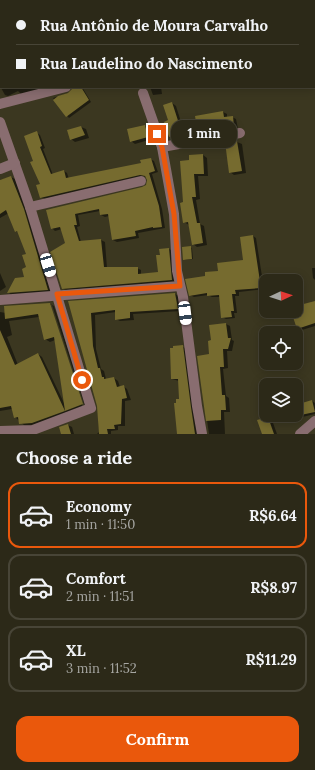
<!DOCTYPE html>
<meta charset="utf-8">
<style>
:root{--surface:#2c2918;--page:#383525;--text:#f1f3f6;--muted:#a6a6a2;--line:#484537;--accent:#ea580c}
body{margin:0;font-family:Lora,serif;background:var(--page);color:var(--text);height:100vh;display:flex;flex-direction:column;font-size:15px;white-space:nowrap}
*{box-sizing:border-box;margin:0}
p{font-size:13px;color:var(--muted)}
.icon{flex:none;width:22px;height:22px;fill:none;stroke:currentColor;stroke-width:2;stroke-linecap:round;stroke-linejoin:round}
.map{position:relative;height:434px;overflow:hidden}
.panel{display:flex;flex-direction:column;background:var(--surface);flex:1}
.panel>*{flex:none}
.banner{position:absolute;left:0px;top:0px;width:315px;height:88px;box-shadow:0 2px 10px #0003,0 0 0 1px var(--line);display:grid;align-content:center;height:88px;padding:0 16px;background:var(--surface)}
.needle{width:26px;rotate:86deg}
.controls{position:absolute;left:259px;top:274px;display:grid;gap:8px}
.controls a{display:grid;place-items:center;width:44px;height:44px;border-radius:8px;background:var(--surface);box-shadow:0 2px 10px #0003,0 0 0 1px var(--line);font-size:20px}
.end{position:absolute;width:18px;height:18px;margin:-9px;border:5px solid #ea580c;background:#fff;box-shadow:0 0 0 2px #fff}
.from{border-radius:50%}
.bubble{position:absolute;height:28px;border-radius:12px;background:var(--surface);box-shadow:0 2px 10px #0003,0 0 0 1px var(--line);font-size:13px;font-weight:700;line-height:28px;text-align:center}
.car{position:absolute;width:12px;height:24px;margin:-12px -6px;border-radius:5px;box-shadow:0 0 3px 1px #0007;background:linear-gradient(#fff 24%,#345 0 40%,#fff 0 76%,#345 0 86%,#fff 0)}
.banner b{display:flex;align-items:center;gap:14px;height:38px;font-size:15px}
.banner b+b{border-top:1px solid var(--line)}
.banner i{width:10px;height:10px;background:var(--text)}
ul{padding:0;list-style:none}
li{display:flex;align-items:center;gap:12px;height:66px;margin:0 8px 6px;padding:0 8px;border:2px solid var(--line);border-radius:12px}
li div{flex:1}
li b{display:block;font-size:15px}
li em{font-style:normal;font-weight:700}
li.active{border-color:var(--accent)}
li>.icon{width:36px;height:36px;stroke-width:1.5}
h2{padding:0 16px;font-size:18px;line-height:48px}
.action{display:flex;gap:8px;margin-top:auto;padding:8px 16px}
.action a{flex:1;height:46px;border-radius:12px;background:var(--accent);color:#fff;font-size:16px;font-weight:700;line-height:46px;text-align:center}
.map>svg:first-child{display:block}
.shadow{fill:#0007;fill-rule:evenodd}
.building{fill:#766b2f}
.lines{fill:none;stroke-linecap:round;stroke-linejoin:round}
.minor{stroke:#896d70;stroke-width:10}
.route{stroke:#ea580c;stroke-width:5}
</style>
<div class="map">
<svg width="315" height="434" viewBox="0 0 315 434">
<rect width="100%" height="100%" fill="#3b3720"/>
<g class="shadow">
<polygon points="0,85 1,87 50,87 21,94 18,91 8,96 5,95 0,86"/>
<polygon points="73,87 82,87 91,102 69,118 53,98 72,92"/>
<polygon points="150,87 161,87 162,94 153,95"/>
<polygon points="172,103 176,106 185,135 174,139 170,137 165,122 169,121"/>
<polygon points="223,112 227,114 227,117 232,117 236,119 238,129 195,137 191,135 197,123"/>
<polygon points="145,126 149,128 152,139 135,144 131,141"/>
<polygon points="81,127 86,129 89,138 75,142 71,139"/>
<polygon points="37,133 40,135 45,148 43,149 53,175 64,171 67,173 69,179 143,164 150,159 154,161 158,172 152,174 162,209 165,228 138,233 139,238 117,242 113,240 109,216 105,217 101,215 100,211 78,215 80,226 77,227 81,242 101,240 105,242 107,268 137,268 141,270 141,274 159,273 161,256 169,249 173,251 176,282 66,290 62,288 67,244 62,229 55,231 52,228 47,211 143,188 148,184 148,179 144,176 45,199 41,197 41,184 34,161"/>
<polygon points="237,142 242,144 246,173 234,175 230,172 226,143"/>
<polygon points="203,155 207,158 208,176 198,176 200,199 196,200 200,224 204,226 207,245 197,247 193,244 189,225 184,222 184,203 190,161"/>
<polygon points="11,177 15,179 28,212 52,292 12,295 9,293 25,278 27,268 27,254 19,233 16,231 9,213 0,218 0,180"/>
<polygon points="253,236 256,238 264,289 239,292 239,296 235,296 237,313 234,313 235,318 226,319 222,317 220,297 212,297 208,295 194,297 190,295 206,277 244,261"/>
<polygon points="190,247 192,248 193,259 186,260 184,259"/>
<polygon points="312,268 315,268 315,280 313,278"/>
<polygon points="0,273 6,287 0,291"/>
<polygon points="175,294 179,296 181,311 133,314 134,320 120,321 116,319 116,312 95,315 96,349 101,369 104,371 106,379 114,378 118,381 120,387 123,386 127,389 131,400 125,401 125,426 118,426 118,430 111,431 111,434 97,434 99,432 98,406 69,302"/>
<polygon points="315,302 315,326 302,330 298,328 293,311 296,311 296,307"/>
<path d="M50,304L54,306L87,407H85L52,305H50L83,408L71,413L68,411L69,414L37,425L25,426L15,417L12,409L0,411V312L6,313ZM39,317L45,339L50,342L55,340L65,405L42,357L38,354L18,365L7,337L12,335L9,321Z"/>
<polygon points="226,324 230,326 232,340 234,341 232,351 227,351 228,368 223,369 226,396 229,398 230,412 224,412 225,434 209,434 198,357 210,355 212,341 210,326"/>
<polygon points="182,346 186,349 199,434 177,434 177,404 180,400 179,381 172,379"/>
<polygon points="312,401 315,403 315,414 298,418 295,416 296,406 304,406"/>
<polygon points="268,418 272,420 277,434 263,434"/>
<polygon points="68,425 72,427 74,434 62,434"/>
</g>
<g class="building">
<polygon points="81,87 89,100 66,117 53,100 58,96 68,93 72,89"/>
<polygon points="172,102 182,133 169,137 164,122 168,120 163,105"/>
<polygon points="223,111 224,117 233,116 234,127 190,135 188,124 196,122 195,116"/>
<polygon points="145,125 148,137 130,142 127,129"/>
<polygon points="81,126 85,135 70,140 67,130"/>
<polygon points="37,131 42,146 40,147 51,174 64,170 66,178 141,163 140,160 151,158 155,171 149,173 159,206 162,227 153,228 153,227 135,231 136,236 112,240 108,214 100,215 99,209 75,214 77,225 74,225 79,241 101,239 104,267 138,267 138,274 158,272 156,255 160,255 159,249 169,248 172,280 62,289 50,252 65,243 60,227 51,229 46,210 142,187 146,185 147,180 145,176 140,175 40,198 36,185 40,184 30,162 33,161 24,136"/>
<polygon points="237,141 242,171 229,173 225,142"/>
<polygon points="203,154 204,174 194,174 196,197 192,197 197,223 200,223 203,243 192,245 188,222 183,223 180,203 183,202 180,161 189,160 189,155"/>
<polygon points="11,176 24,209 48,290 7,293 15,278 24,277 22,269 26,267 22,255 26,254 17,231 15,232 6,210 0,214 0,180"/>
<polygon points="253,235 261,288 235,290 236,294 232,294 234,311 231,311 232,317 221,318 219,295 207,296 207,293 189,296 185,279 205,276 205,272 218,271 217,263 243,260 240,237"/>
<polygon points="191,246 192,259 183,260 182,247"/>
<polygon points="175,293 178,309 130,312 130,318 115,320 115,310 91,313 93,346 98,368 100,368 102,377 104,377 104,379 114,377 117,387 124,385 127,398 122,399 121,424 114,425 115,429 107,429 108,434 99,434 97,406 68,301"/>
<polygon points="315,301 315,323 297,329 291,311 296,311 296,306"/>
<polygon points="50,303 83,404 65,411 54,337 44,340 38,314 5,319 4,306"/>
<polygon points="226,323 228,338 231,338 228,349 223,349 224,367 220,367 222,395 225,395 226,410 221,410 221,420 206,421 197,356 209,354 208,341 211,340 209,325"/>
<polygon points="0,330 15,365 38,353 65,411 32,423 19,424 18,417 14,418 11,406 0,408"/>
<polygon points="183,345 191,407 195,434 177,434 174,403 176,403 176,399 179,399 178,379 171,379 170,348 173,348 173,346"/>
<polygon points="312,400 315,412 296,416 296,405 303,405 302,403"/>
<polygon points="268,417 274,434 262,434 257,420"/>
<polygon points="68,424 71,434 61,434 59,427"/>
</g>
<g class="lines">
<g class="minor">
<polyline points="143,93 162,147 174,214 177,271 183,297 197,406 202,434"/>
<polyline points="0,104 66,87"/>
<polyline points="0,122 30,207 91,408 33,430 0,431"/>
<polyline points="162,147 240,133"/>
<polyline points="0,169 15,163"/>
<polyline points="30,207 141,181"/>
<polyline points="0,300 180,286"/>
<polyline points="300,434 315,421"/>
</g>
</g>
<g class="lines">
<polyline class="route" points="82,380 57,294 180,286 174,214 162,147 157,134"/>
</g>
</svg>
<div class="controls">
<a><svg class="needle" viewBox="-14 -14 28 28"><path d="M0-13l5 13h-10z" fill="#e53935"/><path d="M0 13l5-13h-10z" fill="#a6a6a2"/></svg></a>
<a><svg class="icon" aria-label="locate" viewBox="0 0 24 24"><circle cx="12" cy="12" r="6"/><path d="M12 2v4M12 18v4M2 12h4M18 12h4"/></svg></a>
<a><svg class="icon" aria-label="layers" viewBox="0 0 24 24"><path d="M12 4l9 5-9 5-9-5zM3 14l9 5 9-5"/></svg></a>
</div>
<i class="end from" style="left:82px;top:380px"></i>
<i class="end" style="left:157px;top:134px"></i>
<div class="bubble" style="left:171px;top:120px;width:66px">1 min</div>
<i class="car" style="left:48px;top:265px;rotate:163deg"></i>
<i class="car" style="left:185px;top:313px;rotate:173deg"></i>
<div class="banner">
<b><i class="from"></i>Rua Antônio de Moura Carvalho</b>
<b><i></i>Rua Laudelino do Nascimento</b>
</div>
</div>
<section class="panel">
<h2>Choose a ride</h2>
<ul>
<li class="active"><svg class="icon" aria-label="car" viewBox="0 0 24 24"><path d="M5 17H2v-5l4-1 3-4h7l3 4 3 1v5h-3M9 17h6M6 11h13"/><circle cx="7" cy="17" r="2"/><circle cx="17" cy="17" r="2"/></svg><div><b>Economy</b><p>1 min · 11:50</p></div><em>R$6.64</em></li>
<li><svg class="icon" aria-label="car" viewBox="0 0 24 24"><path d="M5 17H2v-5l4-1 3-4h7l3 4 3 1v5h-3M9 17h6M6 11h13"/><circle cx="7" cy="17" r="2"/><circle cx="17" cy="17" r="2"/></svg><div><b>Comfort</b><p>2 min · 11:51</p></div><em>R$8.97</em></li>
<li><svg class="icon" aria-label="car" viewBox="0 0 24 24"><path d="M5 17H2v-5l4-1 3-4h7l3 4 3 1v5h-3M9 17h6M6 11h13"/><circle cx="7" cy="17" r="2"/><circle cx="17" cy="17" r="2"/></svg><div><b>XL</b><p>3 min · 11:52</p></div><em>R$11.29</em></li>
</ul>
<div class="action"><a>Confirm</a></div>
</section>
